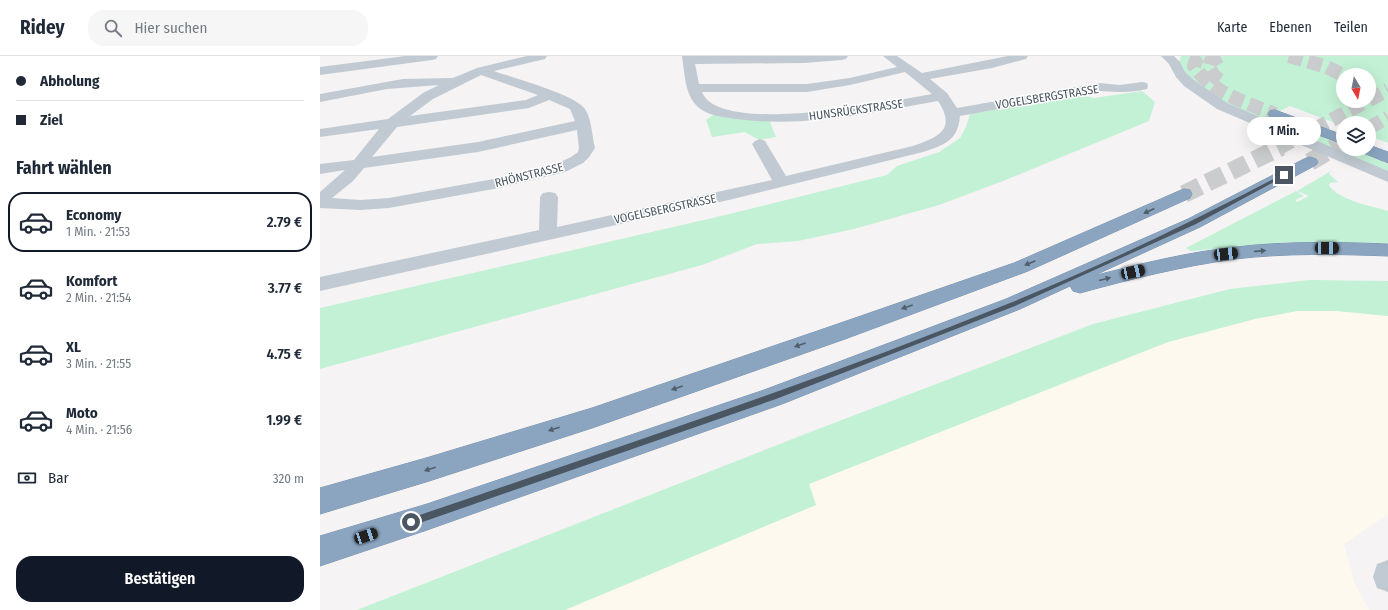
<!DOCTYPE html>
<html lang="de">
<meta charset="utf-8">
<style>
:root{--surface:#fff;--page:#f6f6f7;--text:#1f2937;--muted:#747a83;--line:#e0e1e3;--accent:#111827}
body{margin:0;font-family:"Fira Sans Condensed",sans-serif;background:var(--page);color:var(--text);height:100vh;display:flex;flex-direction:column;font-size:15px;white-space:nowrap}
*{box-sizing:border-box;margin:0}
p{font-size:13px;color:var(--muted)}
.icon{flex:none;width:22px;height:22px;fill:none;stroke:currentColor;stroke-width:2;stroke-linecap:round;stroke-linejoin:round}
.map{position:relative;flex:1;overflow:hidden}
.details{display:flex;flex-direction:column;background:var(--surface);width:320px}
.details>*{flex:none}
.top-card{display:grid;align-content:center;height:88px;padding:0 16px;background:var(--surface)}
.needle{width:26px;rotate:170deg}
.tools{position:absolute;left:1016px;top:12px;display:grid;gap:8px}
.tools a{display:grid;place-items:center;width:40px;height:40px;border-radius:50%;background:var(--surface);box-shadow:0 4px 16px #0002;font-size:20px}
.end{position:absolute;width:18px;height:18px;margin:-9px;border:5px solid #4a5661;background:#fff;box-shadow:0 0 0 2px #fff}
.from{border-radius:50%}
.bubble{position:absolute;height:28px;border-radius:14px;background:var(--surface);box-shadow:0 4px 16px #0002;font-size:13px;font-weight:600;line-height:28px;text-align:center}
.car{position:absolute;width:12px;height:24px;margin:-12px -6px;border-radius:5px;box-shadow:0 0 3px 1px #0007;background:linear-gradient(#222 24%,#8ab4d8 0 40%,#222 0 76%,#8ab4d8 0 86%,#222 0)}
.top-card b{display:flex;align-items:center;gap:14px;height:38px;font-size:15px}
.top-card b+b{border-top:1px solid var(--line)}
.top-card i{width:10px;height:10px;background:var(--text)}
ul{padding:0;list-style:none}
li{display:flex;align-items:center;gap:12px;height:60px;margin:0 8px 6px;padding:0 8px;border:2px solid transparent;border-radius:16px}
li div{flex:1}
li b{display:block;font-size:15px}
li em{font-style:normal;font-weight:600}
li.current{border-color:var(--accent)}
li>.icon{width:36px;height:36px;stroke-width:1.5}
h2{padding:0 16px;font-size:18px;line-height:48px}
.pay{display:flex;align-items:center;gap:10px;height:44px;padding:0 16px;font-size:15px}
.pay p{margin-inline-start:auto}
.action{display:flex;gap:8px;margin-top:auto;padding:8px 16px}
.action a{flex:1;height:46px;border-radius:16px;background:var(--accent);color:#fff;font-size:16px;font-weight:600;line-height:46px;text-align:center}
header{display:flex;align-items:center;gap:24px;box-sizing:border-box;height:56px;padding:0 20px;background:var(--surface);border-bottom:1px solid var(--line)}
header strong{font-size:19px}
nav{display:flex;gap:22px;margin-inline-start:auto;font-size:14px}
.search{width:280px;height:36px;background:var(--page);display:flex;align-items:center;gap:10px;box-sizing:border-box;padding:0 14px;border-radius:16px;color:var(--muted);font-size:15px}
main{display:flex;flex:1;min-height:0}
.map>svg:first-child{display:block}
.commercial{fill:#fdf9ef}
.green{fill:#c3f1d5;fill-rule:evenodd}
.lines{fill:none;stroke-linecap:round;stroke-linejoin:round}
.motorway-tunnel-far1{stroke:#caccce;stroke-width:14;stroke-dasharray:14 6;stroke-linecap:butt}
.motorway-tunnel{stroke:#caccce;stroke-width:18;stroke-dasharray:18 8;stroke-linecap:butt}
.motorway-casing{stroke:#7690ad;stroke-width:1}
.minor{fill:#c1cad2;fill-rule:evenodd}
.motorway{fill:#8ba5c1;fill-rule:evenodd}
.oneway{fill:#505e6b}
.route{fill:#4a5661}
.labels{text-anchor:middle;dominant-baseline:central;stroke-width:3;stroke-linejoin:round;paint-order:stroke}
.far-street-label{font-size:12px;fill:#4a5661;stroke:#fff}
</style>
<header>
<strong>Ridey</strong>
<div class="search"><svg class="icon" aria-label="search" viewBox="0 0 24 24"><circle cx="10" cy="10" r="6"/><path d="M15 15l6 6"/></svg>Hier suchen</div>
<nav><a>Karte</a><a>Ebenen</a><a>Teilen</a></nav>
</header>
<main>
<section class="details">
<div class="top-card">
<b><i class="from"></i>Abholung</b>
<b><i></i>Ziel</b>
</div>
<h2>Fahrt wählen</h2>
<ul>
<li class="current"><svg class="icon" aria-label="car" viewBox="0 0 24 24"><path d="M5 17H2v-5l4-1 3-4h7l3 4 3 1v5h-3M9 17h6M6 11h13"/><circle cx="7" cy="17" r="2"/><circle cx="17" cy="17" r="2"/></svg><div><b>Economy</b><p>1 Min. · 21:53</p></div><em>2.79 €</em></li>
<li><svg class="icon" aria-label="car" viewBox="0 0 24 24"><path d="M5 17H2v-5l4-1 3-4h7l3 4 3 1v5h-3M9 17h6M6 11h13"/><circle cx="7" cy="17" r="2"/><circle cx="17" cy="17" r="2"/></svg><div><b>Komfort</b><p>2 Min. · 21:54</p></div><em>3.77 €</em></li>
<li><svg class="icon" aria-label="car" viewBox="0 0 24 24"><path d="M5 17H2v-5l4-1 3-4h7l3 4 3 1v5h-3M9 17h6M6 11h13"/><circle cx="7" cy="17" r="2"/><circle cx="17" cy="17" r="2"/></svg><div><b>XL</b><p>3 Min. · 21:55</p></div><em>4.75 €</em></li>
<li><svg class="icon" aria-label="car" viewBox="0 0 24 24"><path d="M5 17H2v-5l4-1 3-4h7l3 4 3 1v5h-3M9 17h6M6 11h13"/><circle cx="7" cy="17" r="2"/><circle cx="17" cy="17" r="2"/></svg><div><b>Moto</b><p>4 Min. · 21:56</p></div><em>1.99 €</em></li>
</ul>
<div class="pay"><svg class="icon" aria-label="cash" viewBox="0 0 24 24"><path d="M3 7h18v10H3z"/><circle cx="12" cy="12" r="2"/></svg>Bar<p>320 m</p></div>
<div class="action"><a>Bestätigen</a></div>
</section>
<div class="map">
<svg width="1068" height="554" viewBox="0 0 1068 554">
<rect width="100%" height="100%" fill="#f5f3f3"/>
<polygon class="commercial" points="977,255 1017,255 1068,260 1068,458 1024,488 1035,528 1049,554 242,554 496,449 488,428 848,286 935,263"/>
<g class="green">
<path d="M861,0H1068V87L1049,80V67H1023V70L970,50L952,59L1023,87V93H1037L1064,104L1062,106L1068,108V117L926,58L885,35L862,13L859,6ZM1023,19H1049V45H1023Z"/>
<polygon points="822,35 835,46 829,65 683,125 619,149 534,173 478,185 437,188 382,209 0,313 0,252 397,161 567,119 577,110 619,96 640,82 646,71 650,58 759,39 774,42"/>
<polygon points="396,57 449,64 456,81 439,84 425,76 392,81 386,64"/>
<path d="M1011,115L1009,118L1018,126L1010,127L1009,130C1024,146 1048,149 1068,155V187L970,186L871,195L866,192L976,135L984,140L975,144L977,146L989,140L977,135Z"/>
<polygon points="990,224 1068,225 1068,260 1017,255 977,255 935,263 848,286 489,428 496,449 245,554 37,554 480,380 773,268 910,233"/>
</g>
<g class="lines">
<g class="motorway-tunnel-far1">
<path d="M880,0L877,2L874,10C893,38 925,46 955,58"/>
<polyline points="900,0 891,5 889,12 894,20 901,25"/>
<polyline points="969,0 1007,11 1023,19"/>
<polyline points="1049,44 1068,34"/>
<polyline points="1049,72 1068,61"/>
<polyline points="959,92 1047,45"/>
<polyline points="1014,92 1023,87"/>
</g>
<g class="motorway-tunnel">
<polyline points="990,106 1015,91"/>
<polyline points="864,138 961,91"/>
</g>
<g class="motorway-casing">
<g id="motorway">
<polygon points="955,54 1023,79 1023,88 950,61 948,58 950,55"/>
<polygon points="1049,89 1068,96 1068,107 1041,96 1038,93 1049,93"/>
<path d="M990,101L996,103L998,106L996,109L880,171L773,220C820,208 868,196 916,191C967,185 1017,186 1068,188V200C1017,198 966,197 915,203C863,210 811,223 760,237L753,235L750,230L700,253L462,348L107,474L0,510V480L107,448L444,334L686,243L868,163L984,103Z"/>
<polygon points="864,133 870,134 872,138 870,142 708,215 525,283 272,372 106,426 0,458 0,432 106,402 272,352 509,271 694,207"/>
</g>
</g>
<g class="minor">
<polygon points="85,0 118,0 116,3 112,4 0,19 0,11"/>
<path d="M207,0H227L225,3L174,15C193,22 255,38 265,53C272,64 272,80 275,92L269,101L263,107L245,116L179,132L69,152L40,154L0,152V136L25,114L0,118V108L34,104L59,73L0,81V73L68,63L103,37L119,29L67,33L0,46V38L83,23L133,22L157,12ZM161,19L218,39L206,44L90,60L113,43ZM229,44L250,53L255,65L158,86L52,101L77,71L209,52ZM257,74L259,92L258,96L251,101L234,109L179,122L69,142L40,144L12,142L33,125L44,112L158,96Z"/>
<path d="M362,0H528L526,3L522,4L484,7L375,8L379,28H487L530,22L577,11L563,0H577L602,17L688,0H708L706,3L672,12L610,23L627,37L637,52L779,27L800,29L822,26L827,27L828,30L827,33C810,37 795,36 779,35L640,60C638,85 624,89 603,96L413,143L0,235V221L219,174L220,141L223,137L229,136L235,137L238,141L237,171L452,124L432,88L435,85L440,83L445,85L466,120L593,90C618,81 637,74 618,45C551,57 485,72 416,63C404,61 388,60 378,51C364,38 365,17 362,0ZM585,16L612,38C572,45 400,81 382,36H487L530,29Z"/>
<polygon points="841,0 854,0 860,6 865,16 874,24 907,47 1068,115 1068,126 897,53 864,30 856,21 849,8"/>
<polygon points="1068,504 1068,536 1057,532 1053,521 1057,508"/>
</g>
<use href="#motorway" class="motorway"/>
</g>
<defs><path id="oneway-solid" d="M-6-.8H1V-3.2L6.5 0L1 3.2V.8H-6Z"/></defs>
<g class="oneway">
<use href="#oneway-solid" transform="translate(829 155) rotate(155)"/>
<use href="#oneway-solid" transform="translate(940 195) rotate(-5)"/>
<use href="#oneway-solid" transform="translate(710 207) rotate(157)"/>
<use href="#oneway-solid" transform="translate(785 223) rotate(-15)"/>
<use href="#oneway-solid" transform="translate(587 251) rotate(161)"/>
<use href="#oneway-solid" transform="translate(480 289) rotate(161)"/>
<use href="#oneway-solid" transform="translate(357 332) rotate(161)"/>
<use href="#oneway-solid" transform="translate(234 373) rotate(162)"/>
<use href="#oneway-solid" transform="translate(110 413) rotate(163)"/>
</g>
<path class="route" d="M963,118L967,119L876,168L695,250L456,343L91,470L88,468L87,466L88,463L91,462C292,393 494,327 690,247C783,209 874,165 963,118Z"/>
<g class="labels">
<g class="far-street-label">
<text transform="translate(727 41) rotate(-9)">VOGELSBERGSTRASSE</text>
<text transform="translate(536 54) rotate(-8)">HUNSRÜCKSTRASSE</text>
<text transform="translate(209 119) rotate(-14)">RHÖNSTRASSE</text>
<text transform="translate(345 153) rotate(-12)">VOGELSBERGSTRASSE</text>
</g>
</g>
</svg>
<div class="tools">
<a><svg class="needle" viewBox="-14 -14 28 28"><path d="M0-13l5 13h-10z" fill="#e53935"/><path d="M0 13l5-13h-10z" fill="#747a83"/></svg></a>
<a><svg class="icon" aria-label="layers" viewBox="0 0 24 24"><path d="M12 4l9 5-9 5-9-5zM3 14l9 5 9-5"/></svg></a>
</div>
<i class="end from" style="left:91px;top:466px"></i>
<i class="end" style="left:964px;top:119px"></i>
<div class="bubble" style="left:927px;top:61px;width:74px">1 Min.</div>
<i class="car" style="left:1007px;top:192px;rotate:91deg"></i>
<i class="car" style="left:906px;top:198px;rotate:84deg"></i>
<i class="car" style="left:813px;top:216px;rotate:78deg"></i>
<i class="car" style="left:46px;top:480px;rotate:72deg"></i>
</div>
</main>
